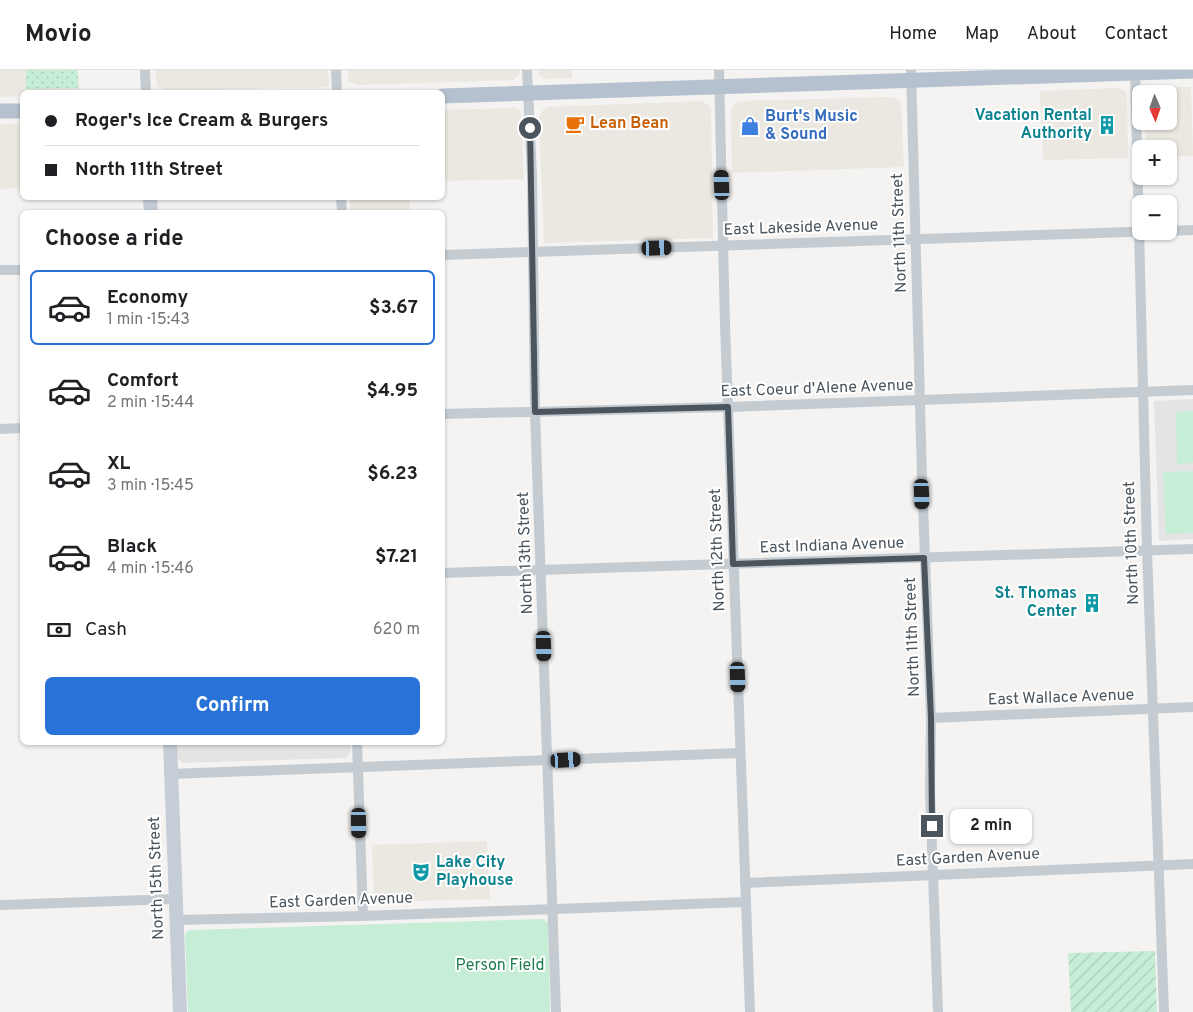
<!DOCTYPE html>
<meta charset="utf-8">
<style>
:root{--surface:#fff;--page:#f2f2f2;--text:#202124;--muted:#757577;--line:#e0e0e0;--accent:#2972d7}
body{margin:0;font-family:Overpass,sans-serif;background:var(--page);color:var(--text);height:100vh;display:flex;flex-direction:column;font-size:19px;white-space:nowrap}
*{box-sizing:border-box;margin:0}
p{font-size:16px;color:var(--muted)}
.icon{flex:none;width:28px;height:28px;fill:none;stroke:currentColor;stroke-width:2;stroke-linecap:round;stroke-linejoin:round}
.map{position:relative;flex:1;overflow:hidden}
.side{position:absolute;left:20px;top:140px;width:425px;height:535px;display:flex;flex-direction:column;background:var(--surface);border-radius:8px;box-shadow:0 1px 4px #0004}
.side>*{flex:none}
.hud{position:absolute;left:20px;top:20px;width:425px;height:110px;border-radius:8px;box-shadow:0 1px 4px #0004;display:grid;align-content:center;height:110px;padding:0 25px;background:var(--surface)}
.needle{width:32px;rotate:178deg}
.fabs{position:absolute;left:1132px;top:15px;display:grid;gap:10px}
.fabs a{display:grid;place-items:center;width:45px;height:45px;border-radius:8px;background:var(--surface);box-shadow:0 1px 4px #0004;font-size:25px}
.end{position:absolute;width:22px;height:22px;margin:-11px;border:6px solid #4b555e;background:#fff;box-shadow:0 0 0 2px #fff}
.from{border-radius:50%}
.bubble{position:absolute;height:35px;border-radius:8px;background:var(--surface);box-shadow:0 1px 4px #0004;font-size:16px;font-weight:700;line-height:35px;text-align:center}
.car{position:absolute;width:15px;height:30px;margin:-15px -8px;border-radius:6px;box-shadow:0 0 4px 1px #0007;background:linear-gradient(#222 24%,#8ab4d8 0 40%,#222 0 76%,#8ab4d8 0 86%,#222 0)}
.hud b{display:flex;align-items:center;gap:18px;height:48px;font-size:19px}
.hud b+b{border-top:1px solid var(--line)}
.hud i{width:12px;height:12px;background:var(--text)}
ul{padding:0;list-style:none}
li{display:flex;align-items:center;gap:15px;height:75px;margin:0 10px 8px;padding:0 15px;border:2px solid transparent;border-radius:8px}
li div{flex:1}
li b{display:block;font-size:19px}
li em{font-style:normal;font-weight:700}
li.on{border-color:var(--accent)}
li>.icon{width:45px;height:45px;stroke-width:1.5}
h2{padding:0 25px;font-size:22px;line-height:60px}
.pay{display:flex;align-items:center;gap:12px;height:55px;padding:0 25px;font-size:19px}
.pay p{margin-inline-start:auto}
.action{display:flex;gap:10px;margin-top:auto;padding:10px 25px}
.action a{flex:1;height:58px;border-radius:8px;background:var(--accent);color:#fff;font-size:20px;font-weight:700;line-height:58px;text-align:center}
header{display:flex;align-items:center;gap:30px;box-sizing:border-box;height:70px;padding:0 25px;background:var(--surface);border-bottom:1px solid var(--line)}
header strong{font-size:24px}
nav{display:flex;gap:28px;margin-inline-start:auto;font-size:18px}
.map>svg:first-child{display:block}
.commercial{fill:#eae8e0}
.education{fill:#e5e4e4}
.grass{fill:url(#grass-dots)}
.park{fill:#c6edd6}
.garden{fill:url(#garden-furrows)}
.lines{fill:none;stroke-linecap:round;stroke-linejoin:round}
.minor{stroke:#c4ccd2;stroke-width:10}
.secondary{stroke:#c5cdd7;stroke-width:14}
.primary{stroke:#b5c1ce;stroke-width:15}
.route{stroke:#4b555e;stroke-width:6}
.labels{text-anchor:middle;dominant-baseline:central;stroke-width:4;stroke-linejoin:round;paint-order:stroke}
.culture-label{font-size:16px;font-weight:bold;fill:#0d838f;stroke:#fff;text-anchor:end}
.shop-label{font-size:16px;font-weight:bold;fill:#366cbe;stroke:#fff;text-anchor:start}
.food-label{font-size:16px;font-weight:bold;fill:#c56008;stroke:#fff;text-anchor:start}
.street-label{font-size:16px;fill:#4b555e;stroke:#fff}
.park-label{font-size:16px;fill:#207c50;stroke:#fff}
</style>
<header>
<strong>Movio</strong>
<nav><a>Home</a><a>Map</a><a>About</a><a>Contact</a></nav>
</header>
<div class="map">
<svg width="1193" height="942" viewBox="0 0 1193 942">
<defs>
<pattern id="grass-dots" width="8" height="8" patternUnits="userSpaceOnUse" patternTransform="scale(1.25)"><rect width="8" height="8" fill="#c6edd6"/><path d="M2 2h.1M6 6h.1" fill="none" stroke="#accdba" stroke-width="1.8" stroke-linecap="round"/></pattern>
<pattern id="garden-furrows" width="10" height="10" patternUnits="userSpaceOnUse" patternTransform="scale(1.25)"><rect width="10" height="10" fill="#c6edd6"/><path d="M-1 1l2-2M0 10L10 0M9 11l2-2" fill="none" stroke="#accdba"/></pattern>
</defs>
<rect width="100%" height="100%" fill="#f4f3f2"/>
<g class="commercial">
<polygon points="0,0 78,0 79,22 22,22 22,26 0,27"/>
<polygon points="155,0 328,0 329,13 327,17 166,21 157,16"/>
<polygon points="347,0 520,0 520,2 519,5 513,10 360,15 349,12"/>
<polygon points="538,0 572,0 572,8 547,9 539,5"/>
<polygon points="1154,17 1191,17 1193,86 1169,87 1169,79 1146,79 1145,51 1169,51 1169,24 1146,24"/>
<polygon points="1119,18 1125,21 1127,28 1128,88 1043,90 1040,21"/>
<polygon points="888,27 898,29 901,33 904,97 732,103 731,41 735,33 741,31"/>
<polygon points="700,31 708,34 711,39 713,168 544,173 539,47 543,40 547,37"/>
<polygon points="511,38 516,38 520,41 521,47 524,109 443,111 443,40"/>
<polygon points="0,54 22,54 22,118 0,119"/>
<rect x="350" y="128" width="60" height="14"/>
<polygon points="487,771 490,832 485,829 380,832 374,827 372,775"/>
</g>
<g class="education">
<polygon points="1193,329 1193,469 1159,471 1154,331"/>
<polygon points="176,673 350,673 351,681 348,686 346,688 183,693 176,687"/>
</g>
<polygon class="grass" points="26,0 78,0 78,18 26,19"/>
<g class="park">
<polygon points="1193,341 1193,393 1177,394 1176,342"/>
<polygon points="1193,401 1193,463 1166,464 1163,402"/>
<polygon points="543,849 548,853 550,942 188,942 185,865 187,861 191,860"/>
</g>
<polygon class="garden" points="1155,881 1157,942 1071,942 1068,883"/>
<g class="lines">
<g class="minor">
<polyline points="145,0 146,22"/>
<polyline points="336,0 337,22"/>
<polyline points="527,0 532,105 535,342 556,942"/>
<polyline points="719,0 725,255 750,942"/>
<polyline points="911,0 922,407 931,648 930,723 938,942"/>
<polyline points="1135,0 1147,480 1164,942"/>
<polyline points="341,128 342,142"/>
<polyline points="1169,161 1193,160"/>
<polyline points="442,185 1160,161"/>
<polyline points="0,200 22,200"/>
<polyline points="442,344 728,337 1193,320"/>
<polyline points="0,359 22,358"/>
<polyline points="442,503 1193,479"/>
<polyline points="931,648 1193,637"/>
<polyline points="357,672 363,846"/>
<polyline points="171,704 740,683"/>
<polyline points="745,813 1193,794"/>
<polyline points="0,835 176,829"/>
<polyline points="176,850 363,846 746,832"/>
</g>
<g class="secondary">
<polyline points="150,128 151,142"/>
<polyline points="170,672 180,942"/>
</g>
<g class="primary">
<polyline points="442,26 1193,1"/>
<polyline points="0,41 22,41"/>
</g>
</g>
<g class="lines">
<polyline class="route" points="530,58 535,342 728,337 733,494 924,488 931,648 932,756"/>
</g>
<defs>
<g id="cafe-bare" transform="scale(1.5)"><path d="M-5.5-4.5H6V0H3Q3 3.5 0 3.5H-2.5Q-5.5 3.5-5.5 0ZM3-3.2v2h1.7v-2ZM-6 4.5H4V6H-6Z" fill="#e8710a" stroke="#fff" stroke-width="2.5" paint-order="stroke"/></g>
<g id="building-bare" transform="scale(1.5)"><path d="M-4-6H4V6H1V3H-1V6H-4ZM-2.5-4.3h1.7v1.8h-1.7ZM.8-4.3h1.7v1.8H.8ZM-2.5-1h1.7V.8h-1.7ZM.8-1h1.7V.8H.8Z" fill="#0f9aa8" stroke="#fff" stroke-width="2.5" paint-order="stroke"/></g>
<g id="shop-bare" transform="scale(1.5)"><path d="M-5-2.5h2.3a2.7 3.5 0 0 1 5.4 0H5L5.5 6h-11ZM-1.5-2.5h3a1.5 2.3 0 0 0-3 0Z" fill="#3f7fe0" stroke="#fff" stroke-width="2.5" paint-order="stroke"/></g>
<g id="theatre-bare" transform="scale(1.5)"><path d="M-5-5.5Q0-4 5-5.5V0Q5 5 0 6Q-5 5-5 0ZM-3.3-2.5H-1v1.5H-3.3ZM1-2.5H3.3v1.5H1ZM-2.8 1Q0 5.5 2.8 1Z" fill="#0f9aa8" stroke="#fff" stroke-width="2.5" paint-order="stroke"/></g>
</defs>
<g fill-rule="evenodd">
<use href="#cafe-bare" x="575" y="54"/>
<use href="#building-bare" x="1107" y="55"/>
<use href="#shop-bare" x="750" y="56"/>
<use href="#building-bare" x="1092" y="533"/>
<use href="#theatre-bare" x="421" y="802"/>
</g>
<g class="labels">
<g class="culture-label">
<text x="1092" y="46">Vacation Rental<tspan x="1092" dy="18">Authority</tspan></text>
<text x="1077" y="524">St. Thomas<tspan x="1077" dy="18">Center</tspan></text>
<text x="436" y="793" text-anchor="start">Lake City<tspan x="436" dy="18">Playhouse</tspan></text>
</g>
<g class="shop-label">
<text x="765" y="47">Burt's Music<tspan x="765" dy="18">&amp; Sound</tspan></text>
</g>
<g class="food-label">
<text x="590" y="54">Lean Bean</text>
</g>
<g class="street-label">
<text transform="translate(801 158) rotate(-2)">East Lakeside Avenue</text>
<text transform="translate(900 163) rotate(-92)">North 11th Street</text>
<text transform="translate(817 319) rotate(-2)">East Coeur d'Alene Avenue</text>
<text transform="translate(1132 473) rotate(-92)">North 10th Street</text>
<text transform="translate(832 476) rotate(-2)">East Indiana Avenue</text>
<text transform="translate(718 480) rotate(-92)">North 12th Street</text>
<text transform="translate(526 483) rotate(-92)">North 13th Street</text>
<text transform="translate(913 567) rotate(-92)">North 11th Street</text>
<text transform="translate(1061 628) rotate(-2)">East Wallace Avenue</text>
<text transform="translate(968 788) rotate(-3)">East Garden Avenue</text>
<text transform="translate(157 808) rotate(-92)">North 15th Street</text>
<text transform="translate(341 831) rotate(-2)">East Garden Avenue</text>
</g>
<g class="park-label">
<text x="500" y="896">Person Field</text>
</g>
</g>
</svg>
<div class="fabs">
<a><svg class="needle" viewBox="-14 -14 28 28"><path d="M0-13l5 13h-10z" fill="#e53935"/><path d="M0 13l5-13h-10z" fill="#757577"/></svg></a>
<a>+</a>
<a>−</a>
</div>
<i class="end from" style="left:530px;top:58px"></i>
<i class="end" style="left:932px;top:756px"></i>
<div class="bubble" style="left:950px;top:739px;width:82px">2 min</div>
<i class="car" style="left:722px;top:115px;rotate:358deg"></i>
<i class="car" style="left:657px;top:178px;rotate:88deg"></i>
<i class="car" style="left:922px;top:424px;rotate:178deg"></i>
<i class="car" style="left:544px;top:576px;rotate:178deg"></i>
<i class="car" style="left:738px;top:607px;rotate:178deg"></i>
<i class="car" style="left:566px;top:690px;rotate:87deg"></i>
<i class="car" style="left:359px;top:753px;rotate:179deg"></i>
<div class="hud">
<b><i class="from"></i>Roger's Ice Cream &amp; Burgers</b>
<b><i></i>North 11th Street</b>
</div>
<section class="side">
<h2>Choose a ride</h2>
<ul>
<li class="on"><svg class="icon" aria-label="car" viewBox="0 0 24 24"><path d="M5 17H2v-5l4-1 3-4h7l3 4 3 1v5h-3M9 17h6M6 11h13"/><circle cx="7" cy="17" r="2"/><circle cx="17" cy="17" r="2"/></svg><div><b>Economy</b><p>1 min · 15:43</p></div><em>$3.67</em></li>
<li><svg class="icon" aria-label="car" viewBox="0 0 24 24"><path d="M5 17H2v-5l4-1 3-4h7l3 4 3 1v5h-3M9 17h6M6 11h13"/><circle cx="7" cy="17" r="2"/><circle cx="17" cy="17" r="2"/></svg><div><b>Comfort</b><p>2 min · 15:44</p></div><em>$4.95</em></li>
<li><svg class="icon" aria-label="car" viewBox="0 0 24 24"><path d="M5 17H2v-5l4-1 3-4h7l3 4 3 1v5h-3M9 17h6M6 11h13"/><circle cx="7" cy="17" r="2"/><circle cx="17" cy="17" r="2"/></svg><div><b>XL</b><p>3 min · 15:45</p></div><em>$6.23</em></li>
<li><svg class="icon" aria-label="car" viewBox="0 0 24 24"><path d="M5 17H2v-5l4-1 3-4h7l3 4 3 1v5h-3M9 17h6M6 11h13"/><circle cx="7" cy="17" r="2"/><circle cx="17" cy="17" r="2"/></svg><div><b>Black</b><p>4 min · 15:46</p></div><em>$7.21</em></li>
</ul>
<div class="pay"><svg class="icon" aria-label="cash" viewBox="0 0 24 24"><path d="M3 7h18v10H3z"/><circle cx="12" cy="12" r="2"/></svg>Cash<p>620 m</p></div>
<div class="action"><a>Confirm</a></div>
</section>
</div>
